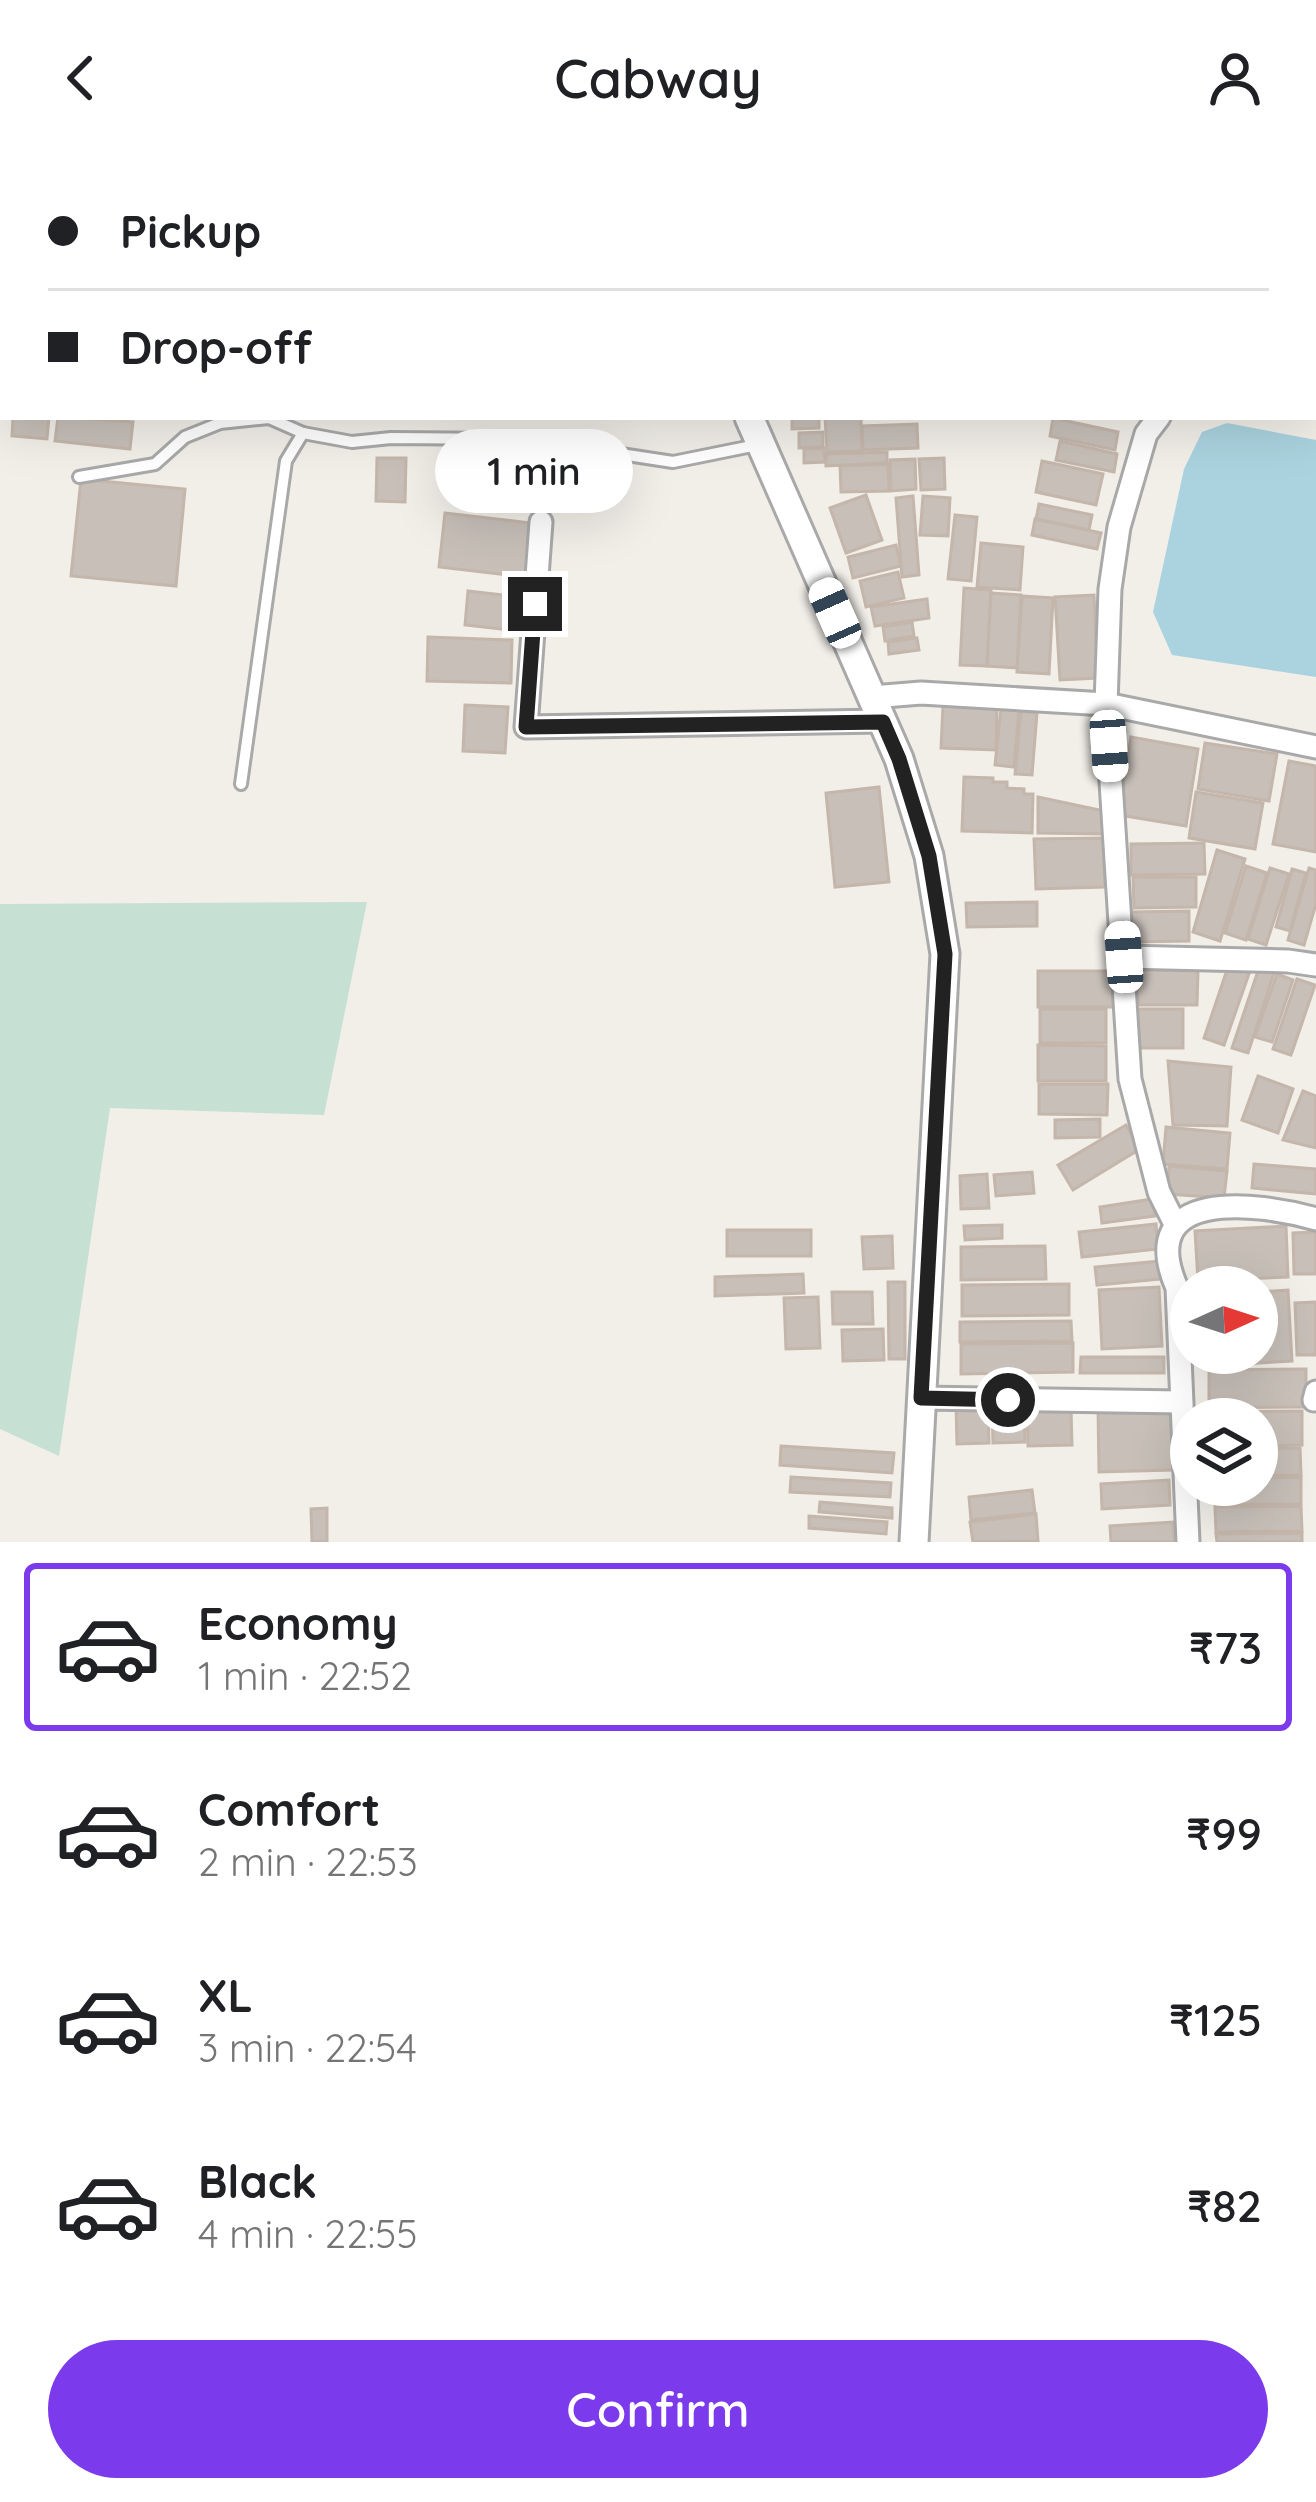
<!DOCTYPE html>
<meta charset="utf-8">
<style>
:root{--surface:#fff;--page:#f6f6f6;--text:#202124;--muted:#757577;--line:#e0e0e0;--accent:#7c3aed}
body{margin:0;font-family:Quicksand,sans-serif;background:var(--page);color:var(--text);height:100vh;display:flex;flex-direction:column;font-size:45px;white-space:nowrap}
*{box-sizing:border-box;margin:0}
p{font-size:39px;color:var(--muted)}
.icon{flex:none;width:66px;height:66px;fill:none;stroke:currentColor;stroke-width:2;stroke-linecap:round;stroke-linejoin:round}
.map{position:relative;height:1386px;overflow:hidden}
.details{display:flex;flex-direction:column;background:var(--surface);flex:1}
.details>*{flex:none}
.banner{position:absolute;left:0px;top:0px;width:1317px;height:264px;box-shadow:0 12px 48px #0002;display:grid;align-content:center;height:264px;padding:0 48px;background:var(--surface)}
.needle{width:78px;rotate:87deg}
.tools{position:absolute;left:1170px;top:1110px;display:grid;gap:24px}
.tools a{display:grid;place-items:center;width:108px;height:108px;border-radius:50%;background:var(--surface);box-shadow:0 12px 48px #0002;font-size:60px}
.end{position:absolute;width:54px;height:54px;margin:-27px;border:15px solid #222;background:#fff;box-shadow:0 0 0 6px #fff}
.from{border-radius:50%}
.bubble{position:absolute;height:84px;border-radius:42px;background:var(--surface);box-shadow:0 12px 48px #0002;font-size:39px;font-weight:600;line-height:84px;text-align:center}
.car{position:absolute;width:36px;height:72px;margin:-36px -18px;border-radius:15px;box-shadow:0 0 9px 3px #0007;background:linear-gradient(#fff 24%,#345 0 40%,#fff 0 76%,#345 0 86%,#fff 0)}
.banner b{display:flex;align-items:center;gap:42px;height:114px;font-size:45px}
.banner b+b{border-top:3px solid var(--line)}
.banner i{width:30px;height:30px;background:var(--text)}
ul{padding:21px 0 0;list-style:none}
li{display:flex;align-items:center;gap:36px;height:168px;margin:0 24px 18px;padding:0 24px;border:6px solid transparent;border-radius:12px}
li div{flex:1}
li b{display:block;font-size:45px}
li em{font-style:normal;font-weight:600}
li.current{border-color:var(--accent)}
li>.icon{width:108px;height:108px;stroke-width:1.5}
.button{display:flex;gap:24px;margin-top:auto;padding:24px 48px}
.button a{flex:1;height:138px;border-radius:72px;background:var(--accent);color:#fff;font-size:48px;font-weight:600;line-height:138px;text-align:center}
header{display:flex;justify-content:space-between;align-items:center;height:156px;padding:0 48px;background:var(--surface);font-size:54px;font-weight:600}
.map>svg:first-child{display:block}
.wetland{fill:#c6e0d4}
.water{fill:#aad3df}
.building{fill:#c7bfb8;stroke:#c4b6ab;stroke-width:3}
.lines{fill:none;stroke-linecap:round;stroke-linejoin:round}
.service-casing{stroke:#a9a9a9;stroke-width:16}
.minor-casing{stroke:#a9a9a9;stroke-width:27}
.tertiary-casing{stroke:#a9a9a9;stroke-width:33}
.service{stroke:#fff;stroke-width:10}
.minor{stroke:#fff;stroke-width:21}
.tertiary{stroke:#fff;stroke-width:27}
.route{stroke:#222;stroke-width:15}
</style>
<header><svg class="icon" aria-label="back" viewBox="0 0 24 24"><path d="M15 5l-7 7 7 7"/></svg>Cabway<svg class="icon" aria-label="person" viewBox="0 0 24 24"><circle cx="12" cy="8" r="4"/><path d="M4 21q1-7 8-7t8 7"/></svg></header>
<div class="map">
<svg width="1316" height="1386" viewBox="0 0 1316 1386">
<rect width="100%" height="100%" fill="#f2efe9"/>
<polygon class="wetland" points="367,746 324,959 110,952 59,1300 0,1273 0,748"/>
<polygon class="water" points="1227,267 1316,284 1316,521 1172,499 1153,456 1184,313 1202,276"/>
<g class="building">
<polygon points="13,261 49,261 47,283 12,280"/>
<polygon points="58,261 133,266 130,293 55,285"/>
<polygon points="792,261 819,261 819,272 792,273"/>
<polygon points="825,261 861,261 862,295 827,296"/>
<polygon points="1053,262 1118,276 1115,294 1050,280"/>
<polygon points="917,268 918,292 863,294 862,270"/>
<polygon points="823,276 823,291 799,292 799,277"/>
<polygon points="1060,285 1117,298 1114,316 1056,304"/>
<polygon points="824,292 825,306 804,307 804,293"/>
<polygon points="887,296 887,307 826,310 826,298"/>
<polygon points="377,302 406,302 405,346 376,345"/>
<polygon points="944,302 945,333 921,334 919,303"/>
<polygon points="915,303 916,333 891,335 890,304"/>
<polygon points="1042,305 1103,318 1096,349 1036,336"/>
<polygon points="888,308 889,335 841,336 840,310"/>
<polygon points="81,323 185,333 176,430 71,420"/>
<polygon points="866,339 882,384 846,397 830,352"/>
<polygon points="913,340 919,419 902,421 896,342"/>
<polygon points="923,340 950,342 948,380 920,379"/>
<polygon points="1039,348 1092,359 1089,374 1036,363"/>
<polygon points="445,357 531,367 525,421 439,411"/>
<polygon points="955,359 977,361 971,425 948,423"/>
<polygon points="1035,363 1101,377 1097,393 1032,379"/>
<polygon points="981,387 1023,391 1020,434 977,431"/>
<polygon points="896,389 901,410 853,422 848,401"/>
<polygon points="898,416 904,442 866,451 860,425"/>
<polygon points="964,432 991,434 987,510 960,509"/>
<polygon points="468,435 513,440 509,474 465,469"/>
<polygon points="991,437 1021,439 1017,512 987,510"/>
<polygon points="1094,439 1098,522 1060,524 1055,441"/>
<polygon points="1022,440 1053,442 1049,518 1017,516"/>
<polygon points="927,443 929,462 875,470 871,451"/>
<polygon points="912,466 914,480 885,485 883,471"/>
<polygon points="428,481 512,484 511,527 427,525"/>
<polygon points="917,482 919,494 889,498 888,486"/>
<polygon points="465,549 508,551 505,597 463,595"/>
<polygon points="943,549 997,551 996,594 941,592"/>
<polygon points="1001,552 1019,554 1014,611 995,609"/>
<polygon points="1021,555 1037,557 1032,619 1015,618"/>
<polygon points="1131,581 1198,593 1186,670 1119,659"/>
<polygon points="1205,587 1277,598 1269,645 1198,633"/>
<polygon points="1289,605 1316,610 1316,696 1273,688"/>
<polygon points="964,621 993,622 993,626 1007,626 1007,632 1024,633 1024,638 1033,638 1032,677 962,675"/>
<polygon points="879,631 889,726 835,731 826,637"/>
<polygon points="1196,636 1263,647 1255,693 1189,682"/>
<polygon points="1038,641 1104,655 1105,678 1038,677"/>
<polygon points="1104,682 1105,731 1036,733 1034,683"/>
<polygon points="1204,687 1205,718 1131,719 1131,688"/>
<polygon points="1217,694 1245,703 1220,785 1193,776"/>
<polygon points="1246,710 1267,717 1246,784 1225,777"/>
<polygon points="1270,712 1289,718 1266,789 1248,783"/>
<polygon points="1309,712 1316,714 1316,748 1304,789 1288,784"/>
<polygon points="1292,713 1306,717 1290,775 1276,771"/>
<polygon points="1133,721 1196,721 1196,751 1134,752"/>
<polygon points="1037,746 1037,770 967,771 966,747"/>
<polygon points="1189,755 1189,785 1131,786 1131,756"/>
<polygon points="1229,808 1250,815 1224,889 1204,882"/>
<polygon points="1259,812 1274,817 1248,897 1232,892"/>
<polygon points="1138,814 1198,815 1197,849 1138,849"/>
<rect x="1038" y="815" width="78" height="36"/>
<polygon points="1277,818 1293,824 1272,886 1255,881"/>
<polygon points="1297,823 1315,829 1291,899 1273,893"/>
<rect x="1040" y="853" width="66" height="34"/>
<rect x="1135" y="853" width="48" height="39"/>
<polygon points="1038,889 1106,890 1106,925 1038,925"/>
<polygon points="1168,905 1231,911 1227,970 1173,969"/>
<polygon points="1258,920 1293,933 1278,977 1242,964"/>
<polygon points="1039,928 1108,928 1107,959 1039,958"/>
<polygon points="1303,935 1316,940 1316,992 1283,984"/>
<polygon points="1100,963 1100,981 1055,982 1055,964"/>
<polygon points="1126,969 1140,993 1073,1034 1058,1009"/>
<polygon points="1166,971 1230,977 1227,1013 1163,1008"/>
<polygon points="1254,1008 1316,1013 1316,1038 1252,1032"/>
<polygon points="1169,1010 1227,1015 1224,1042 1167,1038"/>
<polygon points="1032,1016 1034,1037 996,1040 994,1019"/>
<polygon points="987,1018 989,1052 961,1053 960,1020"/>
<polygon points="1152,1043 1155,1060 1102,1067 1100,1051"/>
<polygon points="1156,1068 1158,1093 1082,1101 1079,1076"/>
<polygon points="1002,1069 1002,1082 965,1084 964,1070"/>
<polygon points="1286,1070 1288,1121 1198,1125 1195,1075"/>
<rect x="727" y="1074" width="84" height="26"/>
<polygon points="1316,1076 1316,1118 1294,1118 1293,1077"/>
<polygon points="892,1080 893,1112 864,1113 862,1081"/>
<polygon points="1045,1090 1046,1123 961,1124 961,1091"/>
<polygon points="1161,1105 1162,1123 1097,1129 1095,1111"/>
<polygon points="803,1118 804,1137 715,1140 715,1121"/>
<polygon points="888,1126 905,1126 905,1203 889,1203"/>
<polygon points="1069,1128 1069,1159 962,1160 962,1129"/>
<polygon points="1159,1131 1162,1190 1102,1193 1099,1134"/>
<polygon points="1288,1134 1292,1205 1209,1210 1208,1197 1257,1197 1257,1136"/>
<polygon points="832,1136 872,1136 873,1168 833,1168"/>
<polygon points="818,1141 820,1192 786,1193 784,1142"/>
<polygon points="1316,1146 1316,1199 1297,1199 1295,1147"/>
<polygon points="1071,1165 1072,1185 960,1186 960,1166"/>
<polygon points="883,1173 884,1204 843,1205 842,1174"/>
<polygon points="1073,1187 1073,1216 961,1218 961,1188"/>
<polygon points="1081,1201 1164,1201 1164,1217 1080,1217"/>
<polygon points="1306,1213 1306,1251 1209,1252 1209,1214"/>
<polygon points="988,1248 989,1287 957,1288 956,1249"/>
<polygon points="1024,1249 1025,1286 993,1287 992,1250"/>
<polygon points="1171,1250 1173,1314 1099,1316 1098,1252"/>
<polygon points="1071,1252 1072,1289 1028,1290 1027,1253"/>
<polygon points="1302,1255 1302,1289 1257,1290 1257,1263 1209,1263 1209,1256"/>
<polygon points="781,1290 894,1297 892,1317 780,1309"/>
<polygon points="1257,1292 1300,1292 1301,1319 1257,1320"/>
<polygon points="791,1321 891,1327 890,1341 790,1336"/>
<polygon points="1301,1321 1301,1348 1215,1349 1215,1329 1257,1329 1257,1322"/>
<polygon points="1169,1324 1170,1349 1102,1353 1101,1328"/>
<polygon points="1032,1334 1035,1357 971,1364 969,1341"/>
<polygon points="820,1346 892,1352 892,1362 819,1356"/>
<polygon points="1301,1350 1302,1375 1216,1376 1215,1351"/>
<polygon points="327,1352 327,1386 312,1386 311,1353"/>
<polygon points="1036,1358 1038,1385 973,1386 970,1366"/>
<polygon points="809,1360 887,1366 886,1378 809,1372"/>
<polygon points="1173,1366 1174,1386 1111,1386 1110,1370"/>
<polygon points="1302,1377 1302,1386 1217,1386 1216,1378"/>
</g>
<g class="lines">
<g class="service-casing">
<g id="service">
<polyline points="79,321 155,308 185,281 220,267 269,262 303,277 352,286 391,282 523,283 673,306 757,289"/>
<polyline points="241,628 286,305 303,277"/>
</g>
</g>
<g class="minor-casing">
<g id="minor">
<polyline points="1285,0 1285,3"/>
<polyline points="1314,234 1316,234"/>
<polyline points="1159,261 1146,278 1119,371 1110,433 1106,548 1130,923 1159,1036 1175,1068"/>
<polyline points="541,366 526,571 882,565"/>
<polyline points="872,541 921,537 1106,548 1316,591"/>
<polyline points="1124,801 1288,805 1316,809"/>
<polyline points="921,1242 1181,1246"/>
<polyline points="1314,1244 1316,1236"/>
<path d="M1188,1386L1177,1132C1133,1031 1257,1046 1316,1063"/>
</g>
</g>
<g class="tertiary-casing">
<g id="tertiary">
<polyline points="640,0 642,3"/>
<polyline points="749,261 899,603 929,700 945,798 914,1386"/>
</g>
</g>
<use href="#service" class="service"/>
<use href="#minor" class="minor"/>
<use href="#tertiary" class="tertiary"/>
</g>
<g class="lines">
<polyline class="route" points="535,448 526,571 883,566 899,603 929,700 945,798 921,1242 1008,1244"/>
</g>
</svg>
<div class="tools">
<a><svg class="needle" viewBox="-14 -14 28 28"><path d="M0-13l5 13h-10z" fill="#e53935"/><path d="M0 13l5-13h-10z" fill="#757577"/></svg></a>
<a><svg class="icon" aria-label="layers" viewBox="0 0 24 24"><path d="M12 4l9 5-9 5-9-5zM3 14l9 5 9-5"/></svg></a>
</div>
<i class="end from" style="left:1008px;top:1244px"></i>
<i class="end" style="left:535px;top:448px"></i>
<div class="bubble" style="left:435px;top:273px;width:198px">1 min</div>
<i class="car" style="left:835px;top:457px;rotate:336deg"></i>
<i class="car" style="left:1109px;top:590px;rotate:176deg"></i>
<i class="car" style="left:1124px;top:801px;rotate:356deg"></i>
<div class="banner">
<b><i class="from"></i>Pickup</b>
<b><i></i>Drop-off</b>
</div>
</div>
<section class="details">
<ul>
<li class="current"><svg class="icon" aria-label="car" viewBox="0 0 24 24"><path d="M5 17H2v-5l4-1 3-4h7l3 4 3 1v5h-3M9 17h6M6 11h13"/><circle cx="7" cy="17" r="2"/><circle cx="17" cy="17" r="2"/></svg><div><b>Economy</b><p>1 min · 22:52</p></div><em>₹73</em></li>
<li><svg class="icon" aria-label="car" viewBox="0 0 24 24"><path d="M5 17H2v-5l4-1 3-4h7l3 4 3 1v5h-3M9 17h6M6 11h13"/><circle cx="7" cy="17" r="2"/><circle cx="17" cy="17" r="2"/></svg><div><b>Comfort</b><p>2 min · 22:53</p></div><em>₹99</em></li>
<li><svg class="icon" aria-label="car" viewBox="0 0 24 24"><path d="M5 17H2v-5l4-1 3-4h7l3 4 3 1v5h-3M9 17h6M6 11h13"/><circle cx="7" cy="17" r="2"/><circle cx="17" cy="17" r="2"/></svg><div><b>XL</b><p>3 min · 22:54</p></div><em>₹125</em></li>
<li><svg class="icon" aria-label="car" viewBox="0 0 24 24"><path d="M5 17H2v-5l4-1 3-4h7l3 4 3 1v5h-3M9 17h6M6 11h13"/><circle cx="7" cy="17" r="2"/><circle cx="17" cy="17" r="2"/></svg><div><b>Black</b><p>4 min · 22:55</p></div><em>₹82</em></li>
</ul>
<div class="button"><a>Confirm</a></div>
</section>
